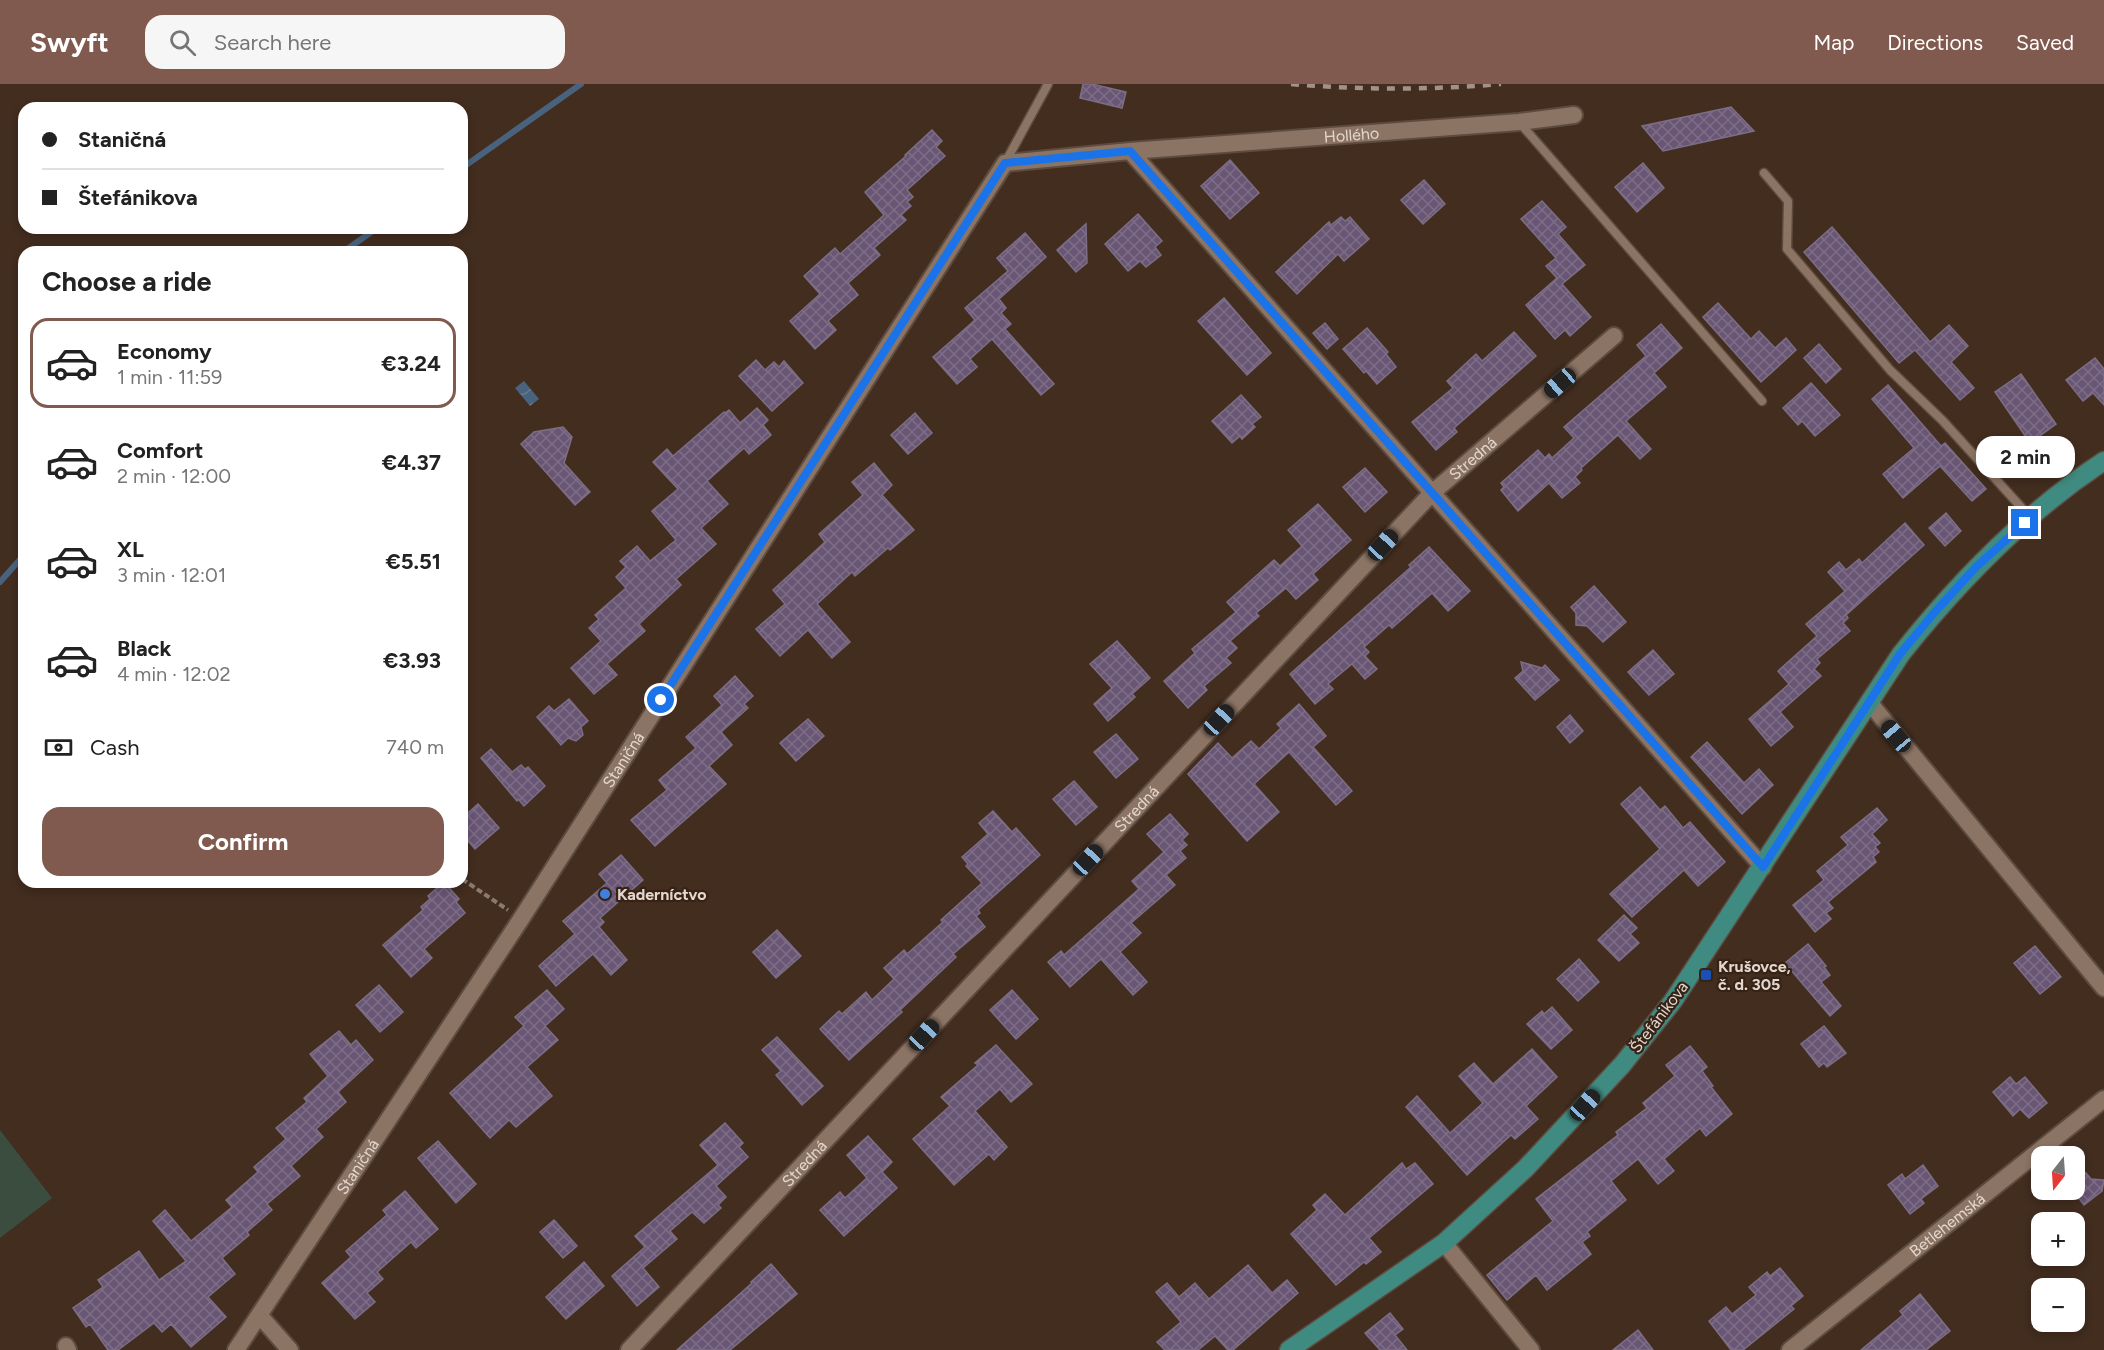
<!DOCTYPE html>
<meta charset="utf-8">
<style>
:root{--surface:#fff;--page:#f6f6f6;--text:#222;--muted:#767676;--line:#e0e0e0;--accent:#805a4e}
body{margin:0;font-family:Figtree,sans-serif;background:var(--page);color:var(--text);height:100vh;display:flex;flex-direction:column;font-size:22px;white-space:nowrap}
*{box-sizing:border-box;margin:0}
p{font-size:20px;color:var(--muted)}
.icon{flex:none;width:33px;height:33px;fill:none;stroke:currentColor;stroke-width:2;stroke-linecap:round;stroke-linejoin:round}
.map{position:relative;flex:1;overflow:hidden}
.drawer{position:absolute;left:18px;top:162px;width:450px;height:642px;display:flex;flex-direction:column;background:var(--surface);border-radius:18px;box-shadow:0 3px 9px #0003}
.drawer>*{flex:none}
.guide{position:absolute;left:18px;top:18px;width:450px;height:132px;border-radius:18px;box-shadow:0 3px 9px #0003;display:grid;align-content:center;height:132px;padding:0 24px;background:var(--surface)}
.needle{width:39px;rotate:197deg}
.fabs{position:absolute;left:2031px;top:1062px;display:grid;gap:12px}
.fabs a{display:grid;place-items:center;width:54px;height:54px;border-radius:12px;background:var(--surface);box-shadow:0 3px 9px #0003;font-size:30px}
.end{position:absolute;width:27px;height:27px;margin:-14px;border:8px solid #1a73e8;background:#fff;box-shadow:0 0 0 3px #fff}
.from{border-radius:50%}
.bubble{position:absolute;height:42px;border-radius:18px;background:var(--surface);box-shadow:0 3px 9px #0003;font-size:20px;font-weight:700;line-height:42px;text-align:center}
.car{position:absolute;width:18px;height:36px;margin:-18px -9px;border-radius:8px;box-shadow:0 0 4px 2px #0007;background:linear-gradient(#222 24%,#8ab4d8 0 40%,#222 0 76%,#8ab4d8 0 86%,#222 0)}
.guide b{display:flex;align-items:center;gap:21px;height:57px;font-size:22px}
.guide b+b{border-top:2px solid var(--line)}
.guide i{width:15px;height:15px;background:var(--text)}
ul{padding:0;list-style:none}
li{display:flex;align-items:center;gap:18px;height:90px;margin:0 12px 9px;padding:0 12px;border:3px solid transparent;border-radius:18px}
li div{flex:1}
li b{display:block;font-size:22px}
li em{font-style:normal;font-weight:700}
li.current{border-color:var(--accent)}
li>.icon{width:54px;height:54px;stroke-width:1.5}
h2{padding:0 24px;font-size:27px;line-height:72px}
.pay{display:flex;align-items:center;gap:15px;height:66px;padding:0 24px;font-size:22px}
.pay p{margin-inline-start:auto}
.action{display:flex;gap:12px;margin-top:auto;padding:12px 24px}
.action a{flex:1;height:69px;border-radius:18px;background:var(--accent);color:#fff;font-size:24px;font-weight:700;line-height:69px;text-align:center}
header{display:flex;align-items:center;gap:36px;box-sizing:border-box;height:84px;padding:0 30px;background:var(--accent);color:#fff}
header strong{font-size:28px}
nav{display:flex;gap:33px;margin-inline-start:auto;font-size:21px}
.search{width:420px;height:54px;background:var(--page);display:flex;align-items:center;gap:15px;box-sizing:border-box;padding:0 21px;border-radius:18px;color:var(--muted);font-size:22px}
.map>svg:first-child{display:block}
.green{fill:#3b4d3e}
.water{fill:url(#water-waves)}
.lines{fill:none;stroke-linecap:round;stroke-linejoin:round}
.stream{stroke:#49637e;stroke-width:6}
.building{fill:url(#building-cross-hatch);stroke:#7c6e85;stroke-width:1.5}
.lane-casing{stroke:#5d4b3f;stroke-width:11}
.street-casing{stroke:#5d4b3f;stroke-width:20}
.primary-casing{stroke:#5d4b3f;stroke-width:21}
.path{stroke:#8b796e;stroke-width:4;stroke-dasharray:6 3;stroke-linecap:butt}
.lane{stroke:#8c7464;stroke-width:8}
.street{stroke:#8c7464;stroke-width:16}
.primary{stroke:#408b81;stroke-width:18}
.rail{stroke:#a29287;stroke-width:4.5;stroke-dasharray:8 8;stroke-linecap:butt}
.route{stroke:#1a73e8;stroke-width:8}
.shop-dot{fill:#3f7fe0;stroke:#372316;stroke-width:2}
.transit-dot{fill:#1a4fb4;stroke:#372316;stroke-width:2}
.labels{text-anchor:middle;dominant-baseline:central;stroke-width:4.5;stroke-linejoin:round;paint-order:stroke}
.street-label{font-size:16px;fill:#e4d7ce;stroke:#372316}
.poi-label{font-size:16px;font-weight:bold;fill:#e4d7ce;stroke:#372316;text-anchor:start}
</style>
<header>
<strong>Swyft</strong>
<div class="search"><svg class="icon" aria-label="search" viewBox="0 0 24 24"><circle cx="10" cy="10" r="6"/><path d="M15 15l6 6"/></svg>Search here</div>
<nav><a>Map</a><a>Directions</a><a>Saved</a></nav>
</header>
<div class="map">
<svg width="2104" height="1266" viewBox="0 0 2104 1266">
<defs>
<pattern id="water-waves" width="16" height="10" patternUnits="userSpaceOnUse" patternTransform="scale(1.5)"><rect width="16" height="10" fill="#49637e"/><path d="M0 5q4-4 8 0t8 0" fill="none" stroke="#63798f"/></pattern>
<pattern id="building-cross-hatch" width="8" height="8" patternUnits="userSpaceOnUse" patternTransform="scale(1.5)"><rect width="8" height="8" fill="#695574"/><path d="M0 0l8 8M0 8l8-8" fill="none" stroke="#7e6d87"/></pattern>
</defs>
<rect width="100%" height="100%" fill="#422d1f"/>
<polygon class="green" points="0,1046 52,1114 0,1154"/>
<polygon class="water" points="524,297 539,315 530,322 515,304"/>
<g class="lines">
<g class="stream">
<polyline points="462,84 581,0"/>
<polyline points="343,168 377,144"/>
<polyline points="0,498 24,471"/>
</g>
</g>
<g class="building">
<polygon points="1083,0 1092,0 1126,8 1122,24 1080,14"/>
<polygon points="1731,23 1754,47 1663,67 1642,42"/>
<polygon points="932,46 942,57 936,63 945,72 907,106 913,113 907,118 911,122 901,131 906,136 874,164 880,171 848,199 858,211 828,237 836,246 815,265 790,237 820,210 804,192 835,164 840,170 884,131 865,108 906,72 905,71"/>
<polygon points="1230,76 1259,109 1230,135 1201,102"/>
<polygon points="1643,79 1664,104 1637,128 1615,103"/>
<polygon points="1424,96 1445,120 1423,140 1401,116"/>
<polygon points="1542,117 1566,143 1558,150 1585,181 1562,200 1591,233 1570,252 1565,246 1555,255 1526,221 1557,194 1546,182 1556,174 1521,135"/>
<polygon points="1138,130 1162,157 1155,163 1161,171 1146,183 1140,177 1128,187 1105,160"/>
<polygon points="1341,133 1345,137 1350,133 1369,155 1344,177 1338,170 1297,210 1276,188 1329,138 1331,141"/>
<polygon points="1086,140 1087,179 1076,188 1057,166"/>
<polygon points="1832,143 1930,258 1949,241 1968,262 1951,278 1974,304 1960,316 1915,266 1899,279 1804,168"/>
<polygon points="1025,149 1046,173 999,215 1006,224 1001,229 1011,240 1005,245 1054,300 1041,311 992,255 970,275 977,283 957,300 933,273 975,236 965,224 1008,187 997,174"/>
<polygon points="1224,214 1271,269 1247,291 1198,237"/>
<polygon points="1718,219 1751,255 1759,247 1775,264 1786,254 1796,266 1761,298 1703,233"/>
<polygon points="1325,239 1338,255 1327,265 1313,249"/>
<polygon points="1661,240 1682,264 1654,289 1666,303 1626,337 1651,365 1640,375 1618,351 1581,384 1582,386 1575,393 1580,399 1562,414 1549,399 1518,427 1501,406 1504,403 1501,399 1538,366 1545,374 1549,370 1552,374 1574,354 1564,343 1646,272 1637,261"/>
<polygon points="1367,244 1388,268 1386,270 1396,283 1377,300 1366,287 1364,289 1343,265"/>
<polygon points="1514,248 1536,272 1454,344 1457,348 1436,366 1412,338 1453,304 1447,297 1476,270 1482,277"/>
<polygon points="1819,260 1841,285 1826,299 1804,274"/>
<polygon points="2095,274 2104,285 2104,321 2093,309 2083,317 2066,296"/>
<polygon points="756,276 765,286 774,278 779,283 784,277 803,299 772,327 739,292"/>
<polygon points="2021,290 2056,340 2030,359 1995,308"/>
<polygon points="1811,299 1840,331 1815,352 1802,337 1798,341 1783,324"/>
<polygon points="1888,301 1941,362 1945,359 1986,405 1972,417 1940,382 1903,414 1883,390 1914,364 1872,315"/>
<polygon points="1241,311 1261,333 1252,340 1255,343 1242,355 1240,352 1232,359 1212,337"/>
<polygon points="757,324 768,336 763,341 771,351 749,370 744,364 707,397 728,420 701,444 716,460 676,495 681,501 639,540 645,547 607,580 617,591 594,610 571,584 601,557 589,544 599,535 595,531 626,504 616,493 626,483 620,477 637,462 650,477 676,456 652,427 678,405 653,378 667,365 673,372 724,328 725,329 729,326 740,339"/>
<polygon points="915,329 932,349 908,370 891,351"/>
<polygon points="563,343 572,353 564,379 590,408 575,421 521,360 534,348"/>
<polygon points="874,379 892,401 882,411 914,446 890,466 888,464 855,492 852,488 817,520 850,558 832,574 808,546 780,572 756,545 785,520 773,506 825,458 819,450 863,411 852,398"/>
<polygon points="1365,384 1387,408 1365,428 1343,403"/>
<polygon points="1318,420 1351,456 1313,490 1318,496 1296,515 1286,504 1256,529 1259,532 1230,557 1237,564 1226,574 1231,579 1204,602 1207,606 1188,624 1164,597 1195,569 1192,565 1236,528 1227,518 1274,476 1280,482 1302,462 1288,446"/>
<polygon points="1946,429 1961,447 1945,462 1929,444"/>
<polygon points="1905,439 1924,461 1846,531 1848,534 1843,539 1850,547 1817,575 1820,579 1814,585 1821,592 1780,628 1793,643 1771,662 1749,635 1789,600 1778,587 1817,552 1806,540 1845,507 1828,488 1839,478 1846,486 1859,475 1862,479"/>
<polygon points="1429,463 1470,507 1448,527 1432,509 1392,544 1389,541 1364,563 1369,568 1365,572 1377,585 1365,595 1352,580 1328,600 1333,605 1315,620 1290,590 1411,483 1409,481"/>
<polygon points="1594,502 1626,538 1603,558 1587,542 1576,541 1576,529 1571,523"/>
<polygon points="1117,557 1150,594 1132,610 1135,613 1108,637 1094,620 1112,604 1090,580"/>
<polygon points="1653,566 1674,590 1649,611 1628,588"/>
<polygon points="1521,578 1542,584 1545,581 1559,596 1535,616 1515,594 1523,587"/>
<polygon points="735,592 753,612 744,620 748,624 721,648 732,661 709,682 726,700 655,762 631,736 667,706 659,696 696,664 686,653 722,621 714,612"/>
<polygon points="569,615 588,637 581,643 583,651 576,657 568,654 561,661 537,633 549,622 554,627"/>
<polygon points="1299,620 1326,652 1313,663 1352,707 1336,721 1289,668 1254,700 1279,728 1247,757 1188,690 1218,659 1232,674 1251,657 1259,665 1281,644 1277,640"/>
<polygon points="1570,631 1583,647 1570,659 1557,643"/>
<polygon points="808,635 824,652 796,677 780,659"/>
<polygon points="1116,650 1138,675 1116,694 1094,668"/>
<polygon points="1707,658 1744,699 1759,685 1773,701 1742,730 1691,673"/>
<polygon points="491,665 512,688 521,681 525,685 528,683 545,702 524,722 518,715 517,717 481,674"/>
<polygon points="1074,697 1097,723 1076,741 1053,715"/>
<polygon points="1640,703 1660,726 1665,722 1683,744 1690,738 1725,778 1698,802 1684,786 1632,833 1610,810 1660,765 1621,720"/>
<polygon points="478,720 499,744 475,765 462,750 462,734"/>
<polygon points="1877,724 1887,736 1872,750 1880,759 1875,763 1879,768 1873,773 1876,778 1828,818 1833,824 1826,829 1831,835 1815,848 1793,821 1824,796 1817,787 1848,761 1841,753"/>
<polygon points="993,727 1012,748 1016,744 1040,771 978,826 980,829 976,832 985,843 953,870 956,873 900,926 902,928 849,976 820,945 839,927 842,930 866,908 872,916 894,895 884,884 904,866 907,870 943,838 941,836 982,799 966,782 968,780 962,773 988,750 979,739"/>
<polygon points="1170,730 1188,750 1182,756 1187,761 1180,767 1186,774 1166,791 1175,801 1131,839 1141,849 1120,868 1147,898 1133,911 1101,875 1070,903 1048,878 1061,867 1064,871 1139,805 1132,797 1164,768 1147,750"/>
<polygon points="621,771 643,796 600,834 604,838 599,843 627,876 611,891 593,870 556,902 539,882 575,850 563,837 607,799 599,790"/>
<polygon points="444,798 459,815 456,818 465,829 424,865 432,874 411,893 383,861 423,826 421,823 430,815 428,812"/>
<polygon points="1624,831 1637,844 1630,850 1639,859 1619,877 1598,856"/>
<polygon points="777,846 801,872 776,894 753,868"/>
<polygon points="1808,860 1826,882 1824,883 1830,891 1821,898 1841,922 1830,932 1785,879"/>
<polygon points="2035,862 2061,893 2040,910 2014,879"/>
<polygon points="1579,875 1599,898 1578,917 1557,895"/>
<polygon points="379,901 403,928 380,948 356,921"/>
<polygon points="547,906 564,925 545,942 558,956 527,983 552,1012 516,1043 509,1036 490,1054 450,1009 524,942 515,933"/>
<polygon points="1012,906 1038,935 1016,955 990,926"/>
<polygon points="1552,923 1572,946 1551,965 1527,940 1542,927 1544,930"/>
<polygon points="1824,942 1846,969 1827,983 1824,979 1819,983 1801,960"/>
<polygon points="339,947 351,961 356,956 373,976 338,1008 346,1018 316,1045 323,1053 291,1082 300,1092 267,1120 272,1126 247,1148 249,1151 222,1174 235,1190 208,1213 226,1233 191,1263 171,1240 162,1248 154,1239 118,1266 108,1266 90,1240 86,1243 73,1224 103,1203 98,1196 139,1167 159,1196 186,1177 153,1137 165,1126 191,1157 232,1123 226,1116 258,1088 254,1083 286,1055 276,1044 307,1018 304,1014 328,992 310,970"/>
<polygon points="777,953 823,1002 802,1021 776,991 781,987 762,966"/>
<polygon points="996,961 1032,1000 1011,1018 1000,1005 975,1027 1007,1063 994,1076 989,1070 954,1101 913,1055 950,1022 941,1013 978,981 975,979"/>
<polygon points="1690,962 1707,983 1702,987 1713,1002 1711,1003 1732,1030 1706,1052 1700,1044 1664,1075 1674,1087 1658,1100 1638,1075 1611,1097 1626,1116 1587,1148 1590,1152 1582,1158 1591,1170 1547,1206 1536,1191 1507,1216 1487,1191 1553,1137 1536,1115 1618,1051 1616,1048 1647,1024 1643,1019 1675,992 1666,981"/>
<polygon points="1532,965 1557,993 1526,1022 1538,1035 1515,1055 1511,1051 1467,1091 1406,1023 1417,1012 1450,1049 1483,1019 1459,992 1474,979 1493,1000"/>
<polygon points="2010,993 2016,1000 2025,993 2047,1019 2029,1034 2020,1025 2013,1032 1993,1008"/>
<polygon points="725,1039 743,1059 739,1063 748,1073 716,1102 726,1113 718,1121 721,1124 704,1139 692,1128 670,1147 677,1155 643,1184 659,1203 637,1222 612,1192 645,1163 635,1152 718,1081 700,1061"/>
<polygon points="868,1052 892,1078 882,1088 897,1104 844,1152 820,1126 840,1108 845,1114 867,1094 847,1071"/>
<polygon points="438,1057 476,1100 456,1119 418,1074"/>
<polygon points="1402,1079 1406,1085 1415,1079 1433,1100 1369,1154 1381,1168 1366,1180 1364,1178 1336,1201 1291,1150 1317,1126 1313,1121 1325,1110 1345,1131"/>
<polygon points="1923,1081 1938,1102 1921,1115 1924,1119 1910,1130 1888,1101 1902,1090 1905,1095"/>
<polygon points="2074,1085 2086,1089 2091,1095 2104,1096 2102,1107 2084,1121 2074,1108"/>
<polygon points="405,1107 438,1145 416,1164 411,1158 377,1188 383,1195 367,1209 375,1218 355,1235 322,1199 351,1173 346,1167 387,1131 383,1126"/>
<polygon points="554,1136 577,1162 563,1174 540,1148"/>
<polygon points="584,1178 604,1202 566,1235 546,1213"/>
<polygon points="771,1180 797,1210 730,1266 677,1266 752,1199 751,1198"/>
<polygon points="1248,1181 1272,1209 1287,1196 1298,1209 1233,1266 1228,1266 1215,1252 1198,1266 1165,1266 1157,1258 1181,1238 1156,1208 1167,1199 1179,1213 1195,1199 1209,1215"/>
<polygon points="1780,1184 1803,1212 1791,1222 1794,1225 1743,1266 1731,1266 1709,1237 1726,1223 1732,1230 1756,1211 1749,1203 1767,1188 1770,1192"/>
<polygon points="1920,1210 1950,1247 1926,1266 1861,1266 1903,1231 1900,1227"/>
<polygon points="1390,1229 1403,1245 1395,1251 1407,1266 1380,1266 1365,1249"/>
<polygon points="1638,1246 1653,1266 1613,1266"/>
</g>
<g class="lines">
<g class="lane-casing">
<g id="lane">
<polyline points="1519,38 1762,317"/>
<polyline points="1005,79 1048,0"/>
<polyline points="1764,89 1788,117 1787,165 1890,286 1943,337 2030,433"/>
</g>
</g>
<g class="street-casing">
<g id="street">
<polyline points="1130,67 1763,783"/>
<polyline points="1869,618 2104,904"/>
<polyline points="1444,1159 1531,1266"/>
<polyline points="260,1232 290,1266"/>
<polyline points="66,1262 68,1266"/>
<path id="s1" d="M236,1266L521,835L1005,79L1130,67L1519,38L1574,31"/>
<path id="s2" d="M629,1266L1432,409L1614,252"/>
<path id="s3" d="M1790,1266L2104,1015"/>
</g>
</g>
<g class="primary-casing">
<path id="primary" d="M1289,1266L1444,1159L1525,1085L1622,981L1673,917L1901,570C1959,497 2025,429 2104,377"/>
</g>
<polyline class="path" points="462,795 508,826"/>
<use href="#lane" class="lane"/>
<use href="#street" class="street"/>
<use href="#primary" class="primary"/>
<path class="rail" d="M1291,0C1361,6 1431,6 1501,0"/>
</g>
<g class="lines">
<polyline class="route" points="661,616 1005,79 1130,67 1763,783 1900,570 1934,529 1976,483 2025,439"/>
</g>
<circle class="shop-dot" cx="605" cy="810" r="6"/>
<rect class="transit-dot" x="1700" y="885" width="12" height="12" rx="3"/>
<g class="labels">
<g class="street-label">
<text stroke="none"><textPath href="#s1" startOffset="1762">Hollého</textPath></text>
<text stroke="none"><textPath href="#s2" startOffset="1228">Stredná</textPath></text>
<text stroke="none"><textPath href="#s1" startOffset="706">Staničná</textPath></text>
<text stroke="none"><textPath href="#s2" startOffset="742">Stredná</textPath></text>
<text transform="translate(1659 933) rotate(-53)">Štefánikova</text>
<text stroke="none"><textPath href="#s2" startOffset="256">Stredná</textPath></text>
<text stroke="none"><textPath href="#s1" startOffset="220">Staničná</textPath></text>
<text stroke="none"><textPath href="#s3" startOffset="201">Betlehemská</textPath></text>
</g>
<g class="poi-label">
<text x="617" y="810">Kaderníctvo</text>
<text x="1718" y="882">Krušovce,<tspan x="1718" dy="18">č. d. 305</tspan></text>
</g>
</g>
</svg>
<div class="fabs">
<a><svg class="needle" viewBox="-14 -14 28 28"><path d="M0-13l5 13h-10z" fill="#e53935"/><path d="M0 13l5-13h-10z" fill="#767676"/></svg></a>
<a>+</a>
<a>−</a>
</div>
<i class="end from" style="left:661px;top:616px"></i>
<i class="end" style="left:2025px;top:439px"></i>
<div class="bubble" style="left:1976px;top:352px;width:99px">2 min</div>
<i class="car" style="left:1560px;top:299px;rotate:229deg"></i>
<i class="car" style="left:1383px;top:461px;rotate:43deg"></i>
<i class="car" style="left:1219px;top:636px;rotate:43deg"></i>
<i class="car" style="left:1896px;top:652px;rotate:320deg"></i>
<i class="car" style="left:1088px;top:776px;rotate:43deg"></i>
<i class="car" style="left:924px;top:951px;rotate:43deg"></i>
<i class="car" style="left:1585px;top:1021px;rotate:42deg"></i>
<div class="guide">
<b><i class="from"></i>Staničná</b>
<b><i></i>Štefánikova</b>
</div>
<section class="drawer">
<h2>Choose a ride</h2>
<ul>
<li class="current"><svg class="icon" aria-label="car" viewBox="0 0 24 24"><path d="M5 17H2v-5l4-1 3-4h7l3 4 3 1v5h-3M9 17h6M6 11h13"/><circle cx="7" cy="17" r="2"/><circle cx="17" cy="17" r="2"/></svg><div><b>Economy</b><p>1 min · 11:59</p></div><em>€3.24</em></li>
<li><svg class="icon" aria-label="car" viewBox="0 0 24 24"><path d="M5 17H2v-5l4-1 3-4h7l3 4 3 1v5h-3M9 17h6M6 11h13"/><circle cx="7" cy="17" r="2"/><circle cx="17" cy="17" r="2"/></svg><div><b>Comfort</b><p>2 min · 12:00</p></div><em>€4.37</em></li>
<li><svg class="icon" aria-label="car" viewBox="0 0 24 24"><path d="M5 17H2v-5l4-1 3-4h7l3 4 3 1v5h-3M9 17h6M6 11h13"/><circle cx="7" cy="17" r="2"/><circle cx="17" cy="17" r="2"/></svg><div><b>XL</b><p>3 min · 12:01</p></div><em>€5.51</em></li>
<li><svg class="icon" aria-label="car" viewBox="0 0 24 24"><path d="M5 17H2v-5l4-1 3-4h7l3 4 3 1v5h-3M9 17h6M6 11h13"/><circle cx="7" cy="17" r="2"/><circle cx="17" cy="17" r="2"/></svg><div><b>Black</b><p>4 min · 12:02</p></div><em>€3.93</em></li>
</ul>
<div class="pay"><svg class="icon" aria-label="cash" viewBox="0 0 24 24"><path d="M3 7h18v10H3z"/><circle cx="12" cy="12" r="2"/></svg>Cash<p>740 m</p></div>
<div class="action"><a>Confirm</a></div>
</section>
</div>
